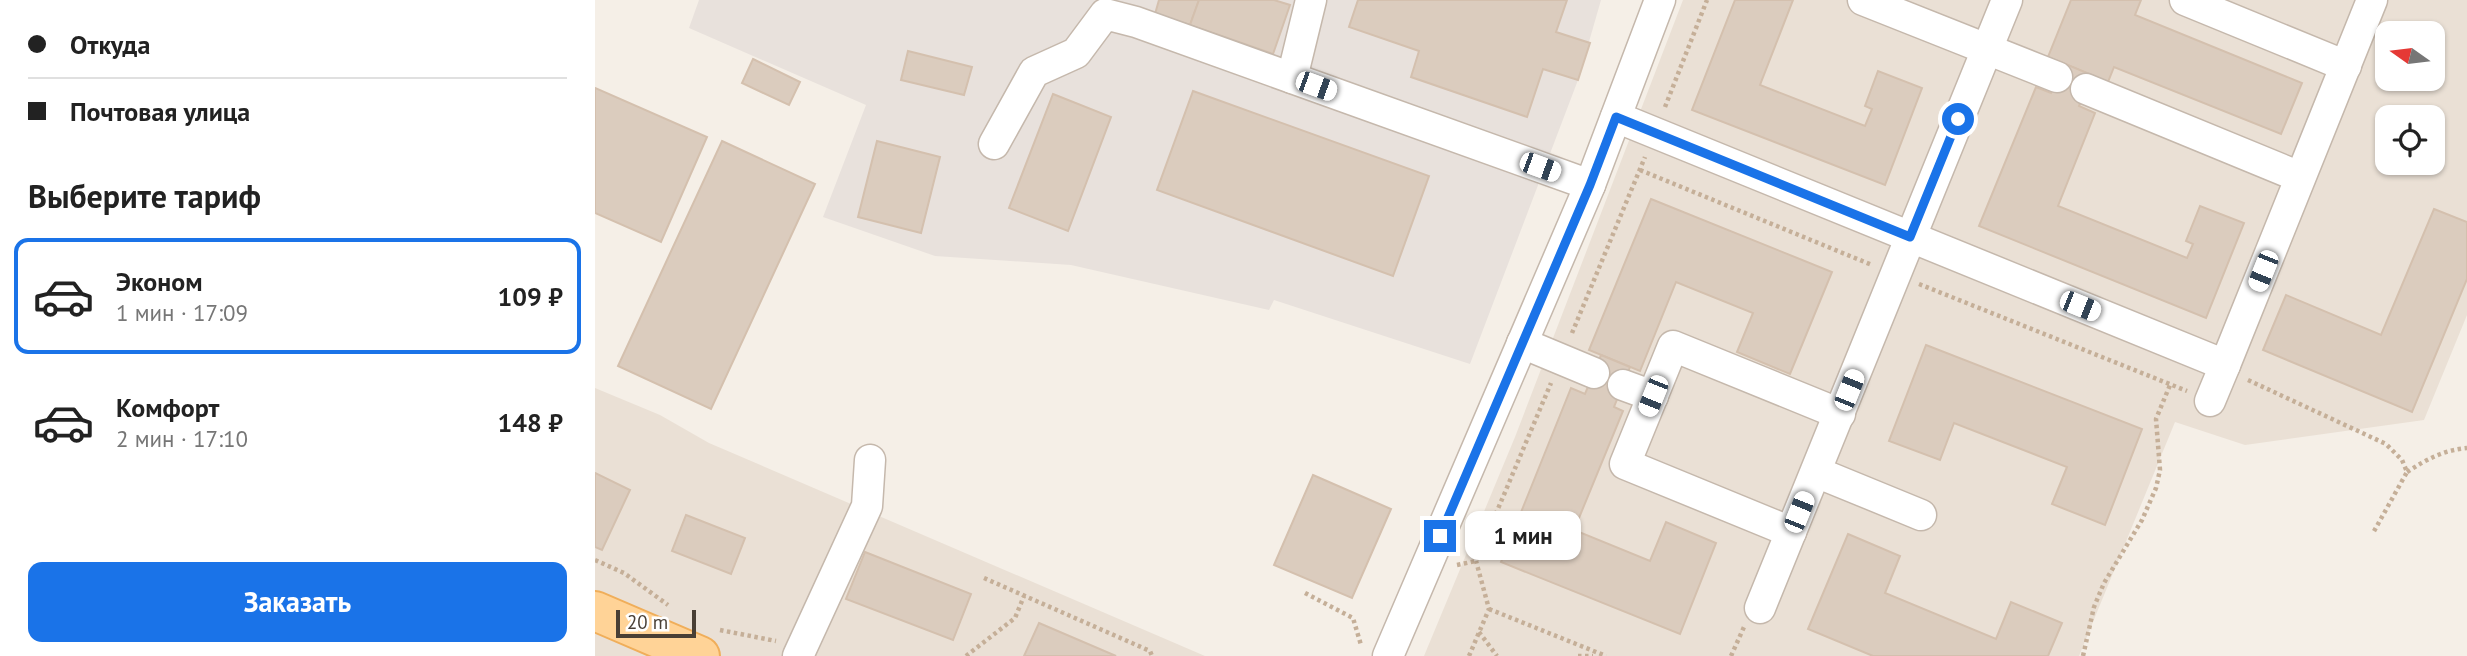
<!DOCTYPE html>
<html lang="ru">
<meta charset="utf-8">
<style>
:root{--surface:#fff;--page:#f2f2f2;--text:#222;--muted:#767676;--line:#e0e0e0;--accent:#1a73e8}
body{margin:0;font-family:"PT Sans",sans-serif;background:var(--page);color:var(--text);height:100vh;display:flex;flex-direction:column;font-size:26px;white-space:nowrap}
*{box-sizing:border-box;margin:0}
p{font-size:23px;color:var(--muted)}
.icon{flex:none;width:38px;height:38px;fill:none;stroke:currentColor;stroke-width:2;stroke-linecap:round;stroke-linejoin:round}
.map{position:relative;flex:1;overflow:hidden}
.sheet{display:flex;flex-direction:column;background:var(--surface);width:595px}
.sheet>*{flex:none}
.guide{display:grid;align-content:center;height:154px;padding:0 28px;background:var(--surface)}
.needle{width:46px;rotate:284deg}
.controls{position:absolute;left:1780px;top:21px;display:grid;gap:14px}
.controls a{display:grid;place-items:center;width:70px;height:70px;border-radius:14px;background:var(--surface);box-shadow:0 2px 5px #0004;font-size:35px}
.scale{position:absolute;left:21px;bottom:18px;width:80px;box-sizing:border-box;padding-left:7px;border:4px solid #493f35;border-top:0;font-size:19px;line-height:24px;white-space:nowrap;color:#493f35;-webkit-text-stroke:5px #fff;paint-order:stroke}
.end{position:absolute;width:32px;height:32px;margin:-16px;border:9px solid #1a73e8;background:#fff;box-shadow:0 0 0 4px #fff}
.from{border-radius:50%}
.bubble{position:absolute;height:49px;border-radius:14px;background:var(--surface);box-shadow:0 2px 5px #0004;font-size:23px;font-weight:800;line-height:49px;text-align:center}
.car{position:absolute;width:21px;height:42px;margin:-21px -10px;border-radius:9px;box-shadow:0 0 5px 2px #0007;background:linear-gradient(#fff 24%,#345 0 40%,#fff 0 76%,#345 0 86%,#fff 0)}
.guide b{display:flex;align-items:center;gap:24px;height:66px;font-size:26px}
.guide b+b{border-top:2px solid var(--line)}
.guide i{width:18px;height:18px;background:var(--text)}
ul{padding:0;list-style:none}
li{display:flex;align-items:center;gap:21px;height:116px;margin:0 14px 10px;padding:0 14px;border:4px solid transparent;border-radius:14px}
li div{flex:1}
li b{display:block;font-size:26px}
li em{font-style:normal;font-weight:800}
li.on{border-color:var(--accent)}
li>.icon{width:63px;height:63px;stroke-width:1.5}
h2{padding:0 28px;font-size:32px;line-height:84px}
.cta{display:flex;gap:14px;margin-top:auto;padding:14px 28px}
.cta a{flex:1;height:80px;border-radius:14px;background:var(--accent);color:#fff;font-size:28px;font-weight:800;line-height:80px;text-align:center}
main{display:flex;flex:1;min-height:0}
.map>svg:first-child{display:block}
.residential{fill:#eae0d5;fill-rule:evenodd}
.industrial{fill:#e8e1dc}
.building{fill:#dbccbe;stroke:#d4c0ae;stroke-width:2}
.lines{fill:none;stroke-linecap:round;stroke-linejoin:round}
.minor-casing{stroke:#c5b8ac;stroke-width:33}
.major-casing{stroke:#f0ae5a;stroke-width:42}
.path{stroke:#c5af98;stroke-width:4.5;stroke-dasharray:3.5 3.5;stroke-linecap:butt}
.minor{stroke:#fff;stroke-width:30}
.major{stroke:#ffd397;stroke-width:38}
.route{stroke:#1a73e8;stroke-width:9}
</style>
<main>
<section class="sheet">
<div class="guide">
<b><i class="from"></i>Откуда</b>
<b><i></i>Почтовая улица</b>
</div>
<h2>Выберите тариф</h2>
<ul>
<li class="on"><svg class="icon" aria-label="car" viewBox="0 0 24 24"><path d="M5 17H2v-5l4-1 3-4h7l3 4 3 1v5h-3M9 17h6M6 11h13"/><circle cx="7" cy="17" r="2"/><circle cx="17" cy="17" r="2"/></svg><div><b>Эконом</b><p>1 мин · 17:09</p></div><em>109 ₽</em></li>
<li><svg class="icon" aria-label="car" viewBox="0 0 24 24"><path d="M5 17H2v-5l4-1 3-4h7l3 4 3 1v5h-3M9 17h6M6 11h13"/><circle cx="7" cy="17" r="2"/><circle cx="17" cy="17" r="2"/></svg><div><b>Комфорт</b><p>2 мин · 17:10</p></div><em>148 ₽</em></li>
</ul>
<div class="cta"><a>Заказать</a></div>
</section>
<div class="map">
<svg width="1872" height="656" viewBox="0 0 1872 656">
<rect width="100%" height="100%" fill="#f5efe7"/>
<g class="residential">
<path d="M1088,0H1872V315L1829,420L1650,445L1580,422L1484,656H829L920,437ZM1792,33H1838V79H1792ZM1792,117H1838V163H1792Z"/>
<polygon points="0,388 65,415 114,443 610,656 0,656"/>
</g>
<polygon class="industrial" points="104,0 1006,0 983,80 875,364 679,300 674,310 476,265 340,256 228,217 271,105 94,28"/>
<g class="building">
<polygon points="564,0 604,0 595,25 560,14"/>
<polygon points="604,0 679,0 695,5 678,54 595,25"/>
<polygon points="763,0 972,0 961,32 995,43 983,80 948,69 932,117 816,77 824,51 754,27"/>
<polygon points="1140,0 1198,0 1165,85 1270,126 1277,109 1270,106 1283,71 1327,88 1290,185 1097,110"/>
<polygon points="1476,0 1546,0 1540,15 1707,83 1686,134 1519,67 1513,82 1453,57"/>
<polygon points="313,51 377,67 369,95 306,80"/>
<polygon points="158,59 205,82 194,105 147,83"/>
<polygon points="1468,63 1497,75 1484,106 1500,113 1463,206 1592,258 1598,244 1591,241 1605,206 1649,223 1611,318 1384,226 1441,87 1456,93"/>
<polygon points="0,88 112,137 66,242 0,213"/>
<polygon points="598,91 834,176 798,276 562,190"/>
<polygon points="458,94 516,117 473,231 414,208"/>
<polygon points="127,141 220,184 116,409 23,366"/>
<polygon points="282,141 345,157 326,233 263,217"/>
<polygon points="1056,199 1237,272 1195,374 1142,352 1158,313 1081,282 1045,371 994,350"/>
<polygon points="1839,209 1872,222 1872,279 1817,412 1668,350 1691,295 1786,335"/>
<polygon points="1331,345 1547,429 1510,525 1457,504 1472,467 1359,423 1345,460 1294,441"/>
<polygon points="1006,355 1035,367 1019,407 1028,411 979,530 1055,561 1071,522 1121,543 1085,634 906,562 976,388 990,394"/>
<polygon points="0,473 35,490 7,550 0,547"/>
<polygon points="718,475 796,509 757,598 679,565"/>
<polygon points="91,515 150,538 136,574 77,551"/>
<polygon points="1253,534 1305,556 1290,593 1401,639 1416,602 1467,623 1453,656 1278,656 1213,629"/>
<polygon points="270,552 376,594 358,640 251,599"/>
<polygon points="444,623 521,656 429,656"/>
</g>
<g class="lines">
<g class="minor-casing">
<g id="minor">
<polyline points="1268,0 1462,77"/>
<polyline points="1590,0 1751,66"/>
<polyline points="697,78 716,0"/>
<polyline points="1491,89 1705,177"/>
<polyline points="1021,117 1630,365 1777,0"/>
<polyline points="399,144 439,72 481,53 510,14 541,22 995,185"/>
<polyline points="927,343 999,373"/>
<polyline points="1028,385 1058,396"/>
<polyline points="1615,401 1630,365"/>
<polyline points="1221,472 1326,515"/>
<polyline points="1196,532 1030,464 1078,346 1245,414"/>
<polyline points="1165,608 1412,0"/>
<polyline points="203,656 272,506 275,460"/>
<polyline points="793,656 995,185 1065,0"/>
</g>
</g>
<g class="major-casing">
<polyline id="major" points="0,611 105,656"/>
</g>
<g class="path">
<polyline points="1070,107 1112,0"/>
<polyline points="1045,170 1277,265"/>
<polyline points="1324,284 1592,391"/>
<polyline points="977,333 1050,157"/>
<polyline points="1653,380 1791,444 1807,460 1812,472 1778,533"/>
<path d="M1812,472C1832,459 1849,450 1872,448"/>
<polyline points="0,560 29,573 73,605"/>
<polyline points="862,565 881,561 956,383"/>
<polyline points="389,578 555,651 557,656"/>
<polyline points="710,593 758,618 766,645"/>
<polyline points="894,609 1011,656"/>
<polyline points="125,630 181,641"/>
<polyline points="884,632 902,656"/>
<polyline points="371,656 420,618 429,596"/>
<polyline points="874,656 894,609 881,561"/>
<polyline points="983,656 998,656"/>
<polyline points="1136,656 1149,627"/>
<polyline points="1488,656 1499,607 1509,583 1547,520 1561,488 1565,470 1561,419 1575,385"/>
</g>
<use href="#minor" class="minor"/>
<use href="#major" class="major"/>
</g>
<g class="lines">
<polyline class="route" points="845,536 995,185 1021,117 1315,237 1363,119"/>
</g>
</svg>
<div class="controls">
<a><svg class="needle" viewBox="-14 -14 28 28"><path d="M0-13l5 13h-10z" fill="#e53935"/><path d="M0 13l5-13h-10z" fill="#767676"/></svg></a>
<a><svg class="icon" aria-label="locate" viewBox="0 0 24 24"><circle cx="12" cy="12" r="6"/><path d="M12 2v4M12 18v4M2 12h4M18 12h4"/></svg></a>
</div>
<div class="scale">20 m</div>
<i class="end from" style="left:1363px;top:119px"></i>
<i class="end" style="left:845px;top:536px"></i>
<div class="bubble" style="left:870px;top:511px;width:116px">1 мин</div>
<i class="car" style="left:721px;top:86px;rotate:110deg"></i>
<i class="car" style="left:945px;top:167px;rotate:110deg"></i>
<i class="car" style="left:1668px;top:271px;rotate:202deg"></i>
<i class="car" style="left:1485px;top:306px;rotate:112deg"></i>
<i class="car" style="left:1254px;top:390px;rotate:22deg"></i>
<i class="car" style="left:1058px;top:396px;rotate:202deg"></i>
<i class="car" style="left:1204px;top:512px;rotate:22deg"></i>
</div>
</main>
